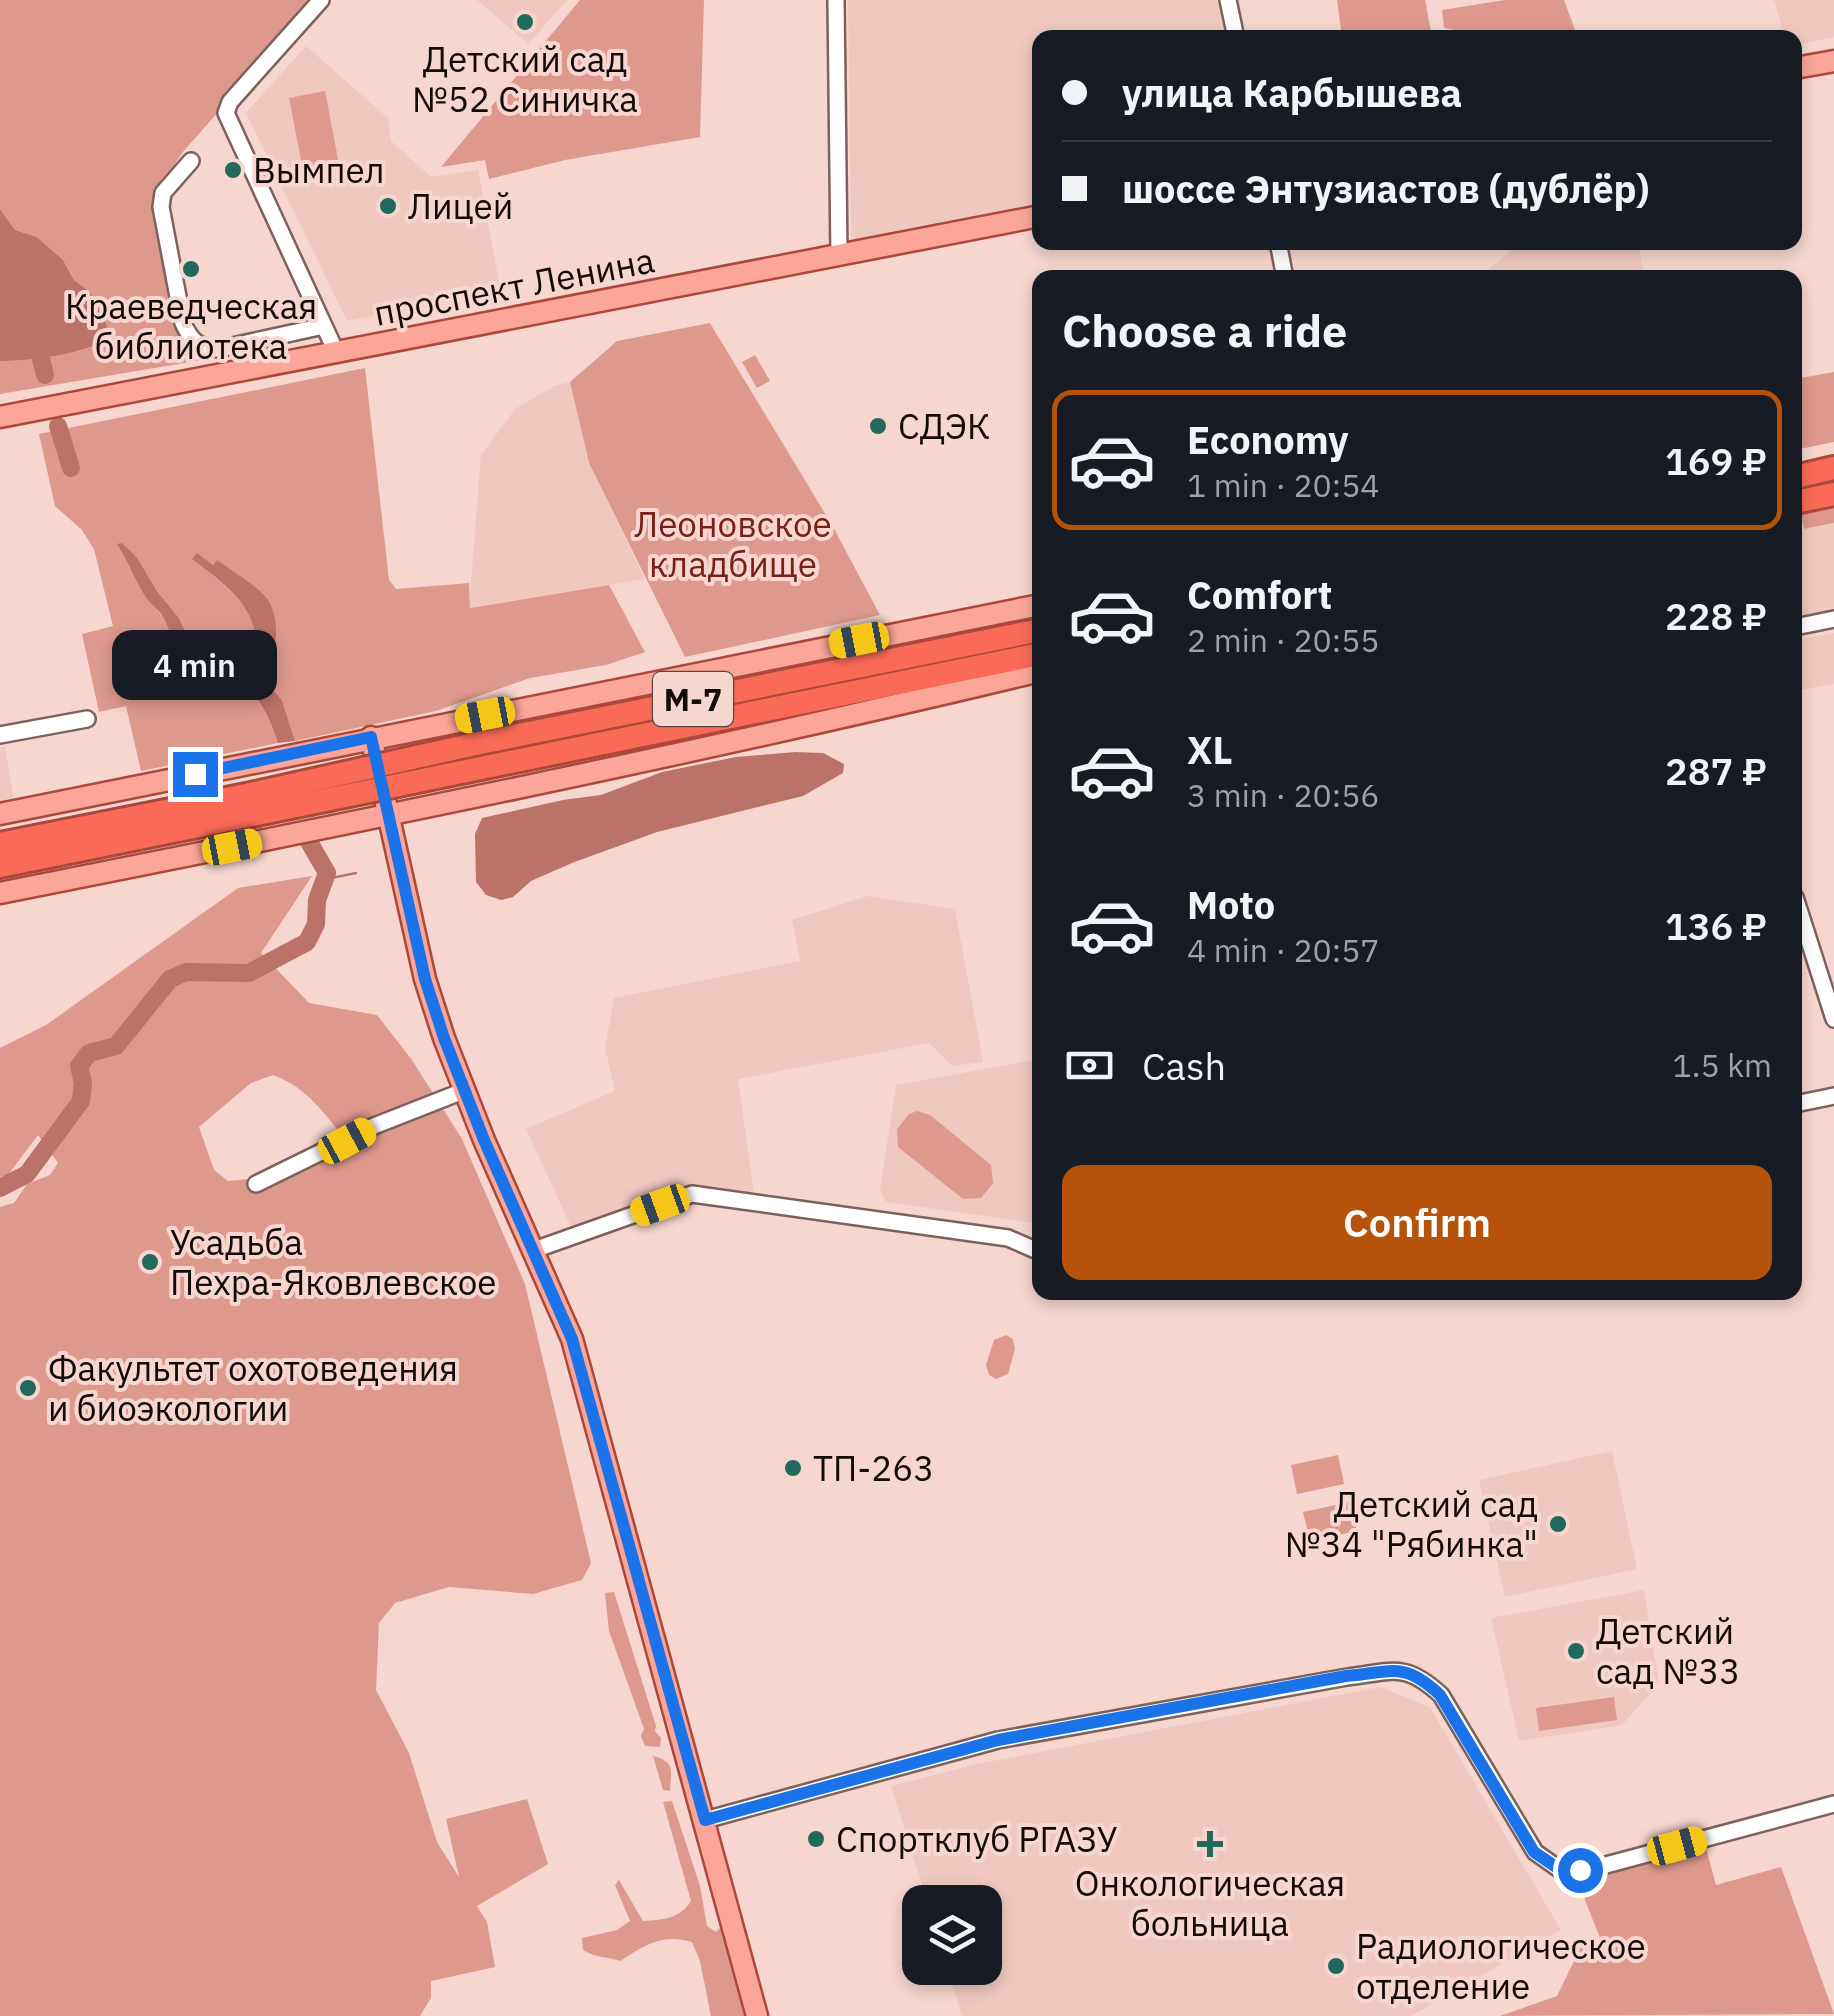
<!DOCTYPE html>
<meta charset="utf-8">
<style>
:root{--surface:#171b24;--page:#20242c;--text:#f1f3f6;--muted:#9ea1a6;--line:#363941;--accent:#b45309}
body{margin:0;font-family:"IBM Plex Sans",sans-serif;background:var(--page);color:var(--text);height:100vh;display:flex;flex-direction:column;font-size:38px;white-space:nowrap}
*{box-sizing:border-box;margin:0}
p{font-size:32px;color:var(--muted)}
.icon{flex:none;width:55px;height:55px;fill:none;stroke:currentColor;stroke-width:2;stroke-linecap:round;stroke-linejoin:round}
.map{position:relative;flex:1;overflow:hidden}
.panel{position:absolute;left:1032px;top:270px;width:770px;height:1030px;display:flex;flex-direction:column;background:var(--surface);border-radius:20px;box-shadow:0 5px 15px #0003}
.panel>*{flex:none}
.guide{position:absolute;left:1032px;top:30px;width:770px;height:220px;border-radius:20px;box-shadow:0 5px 15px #0003;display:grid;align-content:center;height:220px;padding:0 30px;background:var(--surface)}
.fabs{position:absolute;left:902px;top:1885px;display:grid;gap:20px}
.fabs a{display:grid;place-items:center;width:100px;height:100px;border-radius:20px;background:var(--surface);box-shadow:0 5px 15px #0003;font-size:50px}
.end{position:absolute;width:45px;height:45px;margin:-22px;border:12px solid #1a73e8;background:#fff;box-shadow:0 0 0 5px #fff}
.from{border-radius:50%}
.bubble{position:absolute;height:70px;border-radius:20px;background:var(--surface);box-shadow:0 5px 15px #0003;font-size:32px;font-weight:600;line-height:70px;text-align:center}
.car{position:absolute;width:30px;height:60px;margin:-30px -15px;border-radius:12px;box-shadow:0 0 8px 2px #0007;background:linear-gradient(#f5c518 24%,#345 0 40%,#f5c518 0 76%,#345 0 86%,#f5c518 0)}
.guide b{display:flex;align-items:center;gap:35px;height:95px;font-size:38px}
.guide b+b{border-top:2px solid var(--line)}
.guide i{width:25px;height:25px;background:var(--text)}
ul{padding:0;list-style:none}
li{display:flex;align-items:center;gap:30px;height:140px;margin:0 20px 15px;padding:0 10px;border:5px solid transparent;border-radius:20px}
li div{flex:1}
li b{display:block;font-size:38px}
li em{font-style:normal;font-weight:600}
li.current{border-color:var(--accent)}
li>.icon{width:90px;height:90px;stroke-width:1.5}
h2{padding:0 30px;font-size:45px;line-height:120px}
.pay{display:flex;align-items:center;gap:25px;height:110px;padding:0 30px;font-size:38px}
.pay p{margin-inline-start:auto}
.cta{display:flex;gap:20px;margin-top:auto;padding:20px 30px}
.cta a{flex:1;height:115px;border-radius:20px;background:var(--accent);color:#fff;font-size:40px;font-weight:600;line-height:115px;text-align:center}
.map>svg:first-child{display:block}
.built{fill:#f0c8c0}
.green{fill:#de998d;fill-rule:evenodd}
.water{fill:#bb7367}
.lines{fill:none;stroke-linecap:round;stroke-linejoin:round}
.stream{stroke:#bb7367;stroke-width:2.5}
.river{stroke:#bb7367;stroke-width:18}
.minor-casing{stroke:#7d615c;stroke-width:20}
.major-casing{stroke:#aa493b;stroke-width:25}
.highway-casing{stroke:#aa493b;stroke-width:28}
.minor{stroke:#fff;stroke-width:15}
.major{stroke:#fca69a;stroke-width:20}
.highway{stroke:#fa6b57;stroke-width:22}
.highway-bridge-casing{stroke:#aa493b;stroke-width:28;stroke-linecap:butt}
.highway-bridge{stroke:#fa6b57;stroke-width:22}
.route{stroke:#1a73e8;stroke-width:12}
.poi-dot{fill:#22695d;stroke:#f7d6d0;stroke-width:4}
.labels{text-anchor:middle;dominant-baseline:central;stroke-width:8;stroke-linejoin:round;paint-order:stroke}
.shield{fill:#f7d6d0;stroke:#584744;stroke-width:2.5}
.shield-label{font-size:32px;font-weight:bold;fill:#140a08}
.poi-label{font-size:35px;fill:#140a08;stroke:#f7d6d0;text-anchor:start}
.street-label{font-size:35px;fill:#140a08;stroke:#f7d6d0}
.park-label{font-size:35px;fill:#792117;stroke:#f7d6d0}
</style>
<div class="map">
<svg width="1834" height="2016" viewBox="0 0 1834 2016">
<rect width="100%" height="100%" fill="#f7d6d0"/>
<g class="built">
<polygon points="477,0 567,0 528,44"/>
<polygon points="848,0 1224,0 1231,37 1040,38 1040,211 855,243 851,236"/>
<polygon points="1774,0 1834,0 1834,37 1795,45 1795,38 1778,37 1776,30 1782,28"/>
<polygon points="306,46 388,118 391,141 431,177 478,170 501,292 347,321 246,113"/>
<polygon points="1522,242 1638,243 1644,277 1479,277"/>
<polygon points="570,382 589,463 645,579 469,608 481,455 515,409 554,386"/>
<polygon points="1834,523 1834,613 1795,619 1795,531"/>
<polygon points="1834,633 1834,684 1795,691 1795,640"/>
<polygon points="5,747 14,801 0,804 0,748"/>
<polygon points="868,896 955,909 983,1062 952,1066 929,1043 738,1079 754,1194 689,1189 573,1231 526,1129 615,1091 605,1048 614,998 800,961 792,920"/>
<polygon points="1040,1059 1040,1224 886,1202 880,1190 896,1085"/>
<polygon points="1612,1451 1637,1569 1505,1597 1479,1480"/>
<polygon points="1644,1590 1659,1684 1622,1725 1519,1741 1491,1618"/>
<polygon points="1380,1687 1430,1707 1561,1930 1411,2016 962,2016 947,1968 985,1968 985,1902 927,1902 891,1786 977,1764"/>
</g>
<g class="green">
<path d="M0,0H317L182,153L156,193L177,323L225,350L226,356L0,394V361C33,361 68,356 99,344L90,292L74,280L63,260L37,237L15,230L0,209Z"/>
<polygon points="580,0 704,0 700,137 565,160 489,179 485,160 441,167"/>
<polygon points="1337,0 1425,0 1432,37 1342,37"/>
<path d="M1505,0H1564L1575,30C1540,48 1482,35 1444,28L1442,10Z"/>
<polygon points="325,91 339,164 303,171 289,98"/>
<polygon points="710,323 832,525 880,615 685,657 589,463 570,382 617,341"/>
<polygon points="755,355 770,381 757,388 742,362"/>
<path d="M365,368L389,580L396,589L469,583L470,608L609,585L645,652L606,665L530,678L436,711L295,741L282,700L266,682L275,628L217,561L213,565L197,554L193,558C233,595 269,611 252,675L206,662L194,649L179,618L157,591L138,559L118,545C130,563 135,583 148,600C153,607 159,610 163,617C169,629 172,643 180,653C193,669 209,673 228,677C255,684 270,719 278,743L141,771L126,706L99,712L82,634L113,626L94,549L82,530L55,506L39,434Z"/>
<polygon points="1834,372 1834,442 1795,450 1795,379"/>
<polygon points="1834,505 1834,523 1804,529 1800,512"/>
<path d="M312,876L261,953L309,1003L377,1015L412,1060L462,1139L525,1284L591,1563L582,1580L533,1594L449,1587L395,1603L379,1623L376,1690L409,1753L437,1842L459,1877L446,1819L527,1799L548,1864L477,1906L487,1922L495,1967L431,1981V1998L420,2016H0V1207L14,1203L27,1184L50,1175L58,1163L38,1135L8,1175L0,1177V1048L46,1025L238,888ZM273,1075C304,1086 321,1109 341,1134L249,1179L228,1181L214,1170L199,1127L251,1083Z"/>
<polygon points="917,1111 930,1115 991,1165 993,1183 981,1198 963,1199 898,1147 897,1129 909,1114"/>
<polygon points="1006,1335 1013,1339 1015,1349 1008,1374 996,1379 989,1375 986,1365 994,1340"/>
<polygon points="1338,1455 1344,1484 1297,1494 1291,1465"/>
<polygon points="1350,1502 1357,1531 1310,1541 1303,1512"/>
<polygon points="614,1592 656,1726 655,1731 661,1738 660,1747 645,1746 641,1736 644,1729 609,1631 605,1593"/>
<polygon points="1614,1697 1617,1720 1539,1731 1536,1708"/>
<path d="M653,1756C676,1762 671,1770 670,1791L663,1790Z"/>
<path d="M672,1801L700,1886L707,1926L716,1932L721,1927L727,1929L751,2016H711L700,1961L692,1942C662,1933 645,1945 620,1961C606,1956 595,1958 583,1950L582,1938L617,1930L630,1921L615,1885L619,1880L643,1921C662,1920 680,1919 691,1901L663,1802Z"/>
<polygon points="1706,1848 1716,1885 1781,1867 1834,2014 1500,2016 1557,1996 1581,1947 1600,1938 1585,1900 1581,1880"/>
</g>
<g class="water">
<path d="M0,209L15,230L37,237L63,260L74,280L90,292L107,326L99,344C67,356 33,361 0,361Z"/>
<path d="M122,543L138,559L157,591L179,618L194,649L206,662L252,675C269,616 234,591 192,559L197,553L213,565L217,560C232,571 251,582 264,595C284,616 275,658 266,682L282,700L295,741L278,743C270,719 255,683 227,677C209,673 193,669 180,652C172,642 169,628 163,617C159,609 152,606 147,599C135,582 129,562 117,544Z"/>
<polygon points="796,752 823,753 844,764 843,773 803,796 657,832 572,863 531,881 513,897 501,900 486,895 476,882 475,834 482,818 563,800 601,795 662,772 736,757"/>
</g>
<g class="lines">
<polyline class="stream" points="326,879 356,873"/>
<g class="river">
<polyline points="35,335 45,375"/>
<polyline points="58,426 71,468"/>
<polyline points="0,1188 27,1174 81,1101 83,1083 79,1066 89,1053 116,1046 170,979 186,972 249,973 307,942 316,924 317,900 327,873 308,840"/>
</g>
<g class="minor-casing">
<g id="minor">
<polyline points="321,0 230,102 226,113 337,354"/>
<polyline points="836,0 839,256"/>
<polyline points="1228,0 1236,38"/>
<path d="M191,161L163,193L161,207L183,323C191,341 199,348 219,349L319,327"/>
<polyline points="1278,242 1285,278"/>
<polyline points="1795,627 1834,619"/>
<polyline points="0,735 87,719"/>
<polyline points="1795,897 1834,1019"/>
<polyline points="1795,1104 1834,1096"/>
<polyline points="256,1184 374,1126 458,1093"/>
<polyline points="534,1250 692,1194 1008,1238 1040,1252"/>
<path d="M705,1820L998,1740L1347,1677C1392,1672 1404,1661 1441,1695L1535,1852L1559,1869H1591L1834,1804"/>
</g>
</g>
<g class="major-casing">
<g id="major">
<polyline points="1795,68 1834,61"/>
<polyline points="0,417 1040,216"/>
<polyline points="371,737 425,979 444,1038 484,1140 572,1339 757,2016"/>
<polyline points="0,814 1040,605"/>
<path d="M0,893C348,824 695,754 1040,671"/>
</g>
</g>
<g class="highway-casing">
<g id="highway">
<polyline points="1795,477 1834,468"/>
<polyline points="1795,502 1834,494"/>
<polyline points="475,744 1040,630"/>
<polyline points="481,768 1040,654"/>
<polyline points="0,844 251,794"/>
<polyline points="0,866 257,814"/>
</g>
</g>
<use href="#minor" class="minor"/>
<use href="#major" class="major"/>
<use href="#highway" class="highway"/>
<g class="highway-bridge-casing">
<g id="highway-bridge">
<polyline points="251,794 475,744"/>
<polyline points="257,814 481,768"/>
</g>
</g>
<use href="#highway-bridge" class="highway-bridge"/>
</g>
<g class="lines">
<path class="route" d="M195,774L371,737L425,979L444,1038L484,1140L572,1339L705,1820L998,1740L1346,1676C1392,1672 1404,1661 1440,1695L1534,1852L1559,1869L1580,1870"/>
</g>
<g class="poi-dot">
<circle cx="525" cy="22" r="10"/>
<circle cx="233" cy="170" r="10"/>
<circle cx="388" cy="206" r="10"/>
<circle cx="191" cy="269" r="10"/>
<circle cx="878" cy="426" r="10"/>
<circle cx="150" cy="1262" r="10"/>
<circle cx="28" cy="1388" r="10"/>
<circle cx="793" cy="1468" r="10"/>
<circle cx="1558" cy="1524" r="10"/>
<circle cx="1576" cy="1651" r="10"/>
<circle cx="816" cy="1839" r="10"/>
<path d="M1205 1829h10v10h10v10h-10v10h-10v-10h-10v-10h10z"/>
<circle cx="1336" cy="1966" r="10"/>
</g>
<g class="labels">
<rect class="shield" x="653" y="672" width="80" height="54" rx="8"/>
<g class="shield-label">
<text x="693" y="699">М-7</text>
</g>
<g class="poi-label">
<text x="525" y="59" text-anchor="middle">Детский сад<tspan x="525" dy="40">№52 Синичка</tspan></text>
<text x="253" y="170">Вымпел</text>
<text x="408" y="206">Лицей</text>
<text x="191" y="306" text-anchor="middle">Краеведческая<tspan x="191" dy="40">библиотека</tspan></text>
<text x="898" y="426">СДЭК</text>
<text x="170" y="1242">Усадьба<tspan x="170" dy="40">Пехра-Яковлевское</tspan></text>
<text x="48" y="1368">Факультет охотоведения<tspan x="48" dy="40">и биоэкологии</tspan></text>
<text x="813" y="1468">ТП-263</text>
<text x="1538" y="1504" text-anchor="end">Детский сад<tspan x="1538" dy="40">№34 "Рябинка"</tspan></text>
<text x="1596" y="1631">Детский<tspan x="1596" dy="40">сад №33</tspan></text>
<text x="836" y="1839">Спортклуб РГАЗУ</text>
<text x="1210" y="1883" text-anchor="middle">Онкологическая<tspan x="1210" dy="40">больница</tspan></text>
<text x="1356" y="1946">Радиологическое<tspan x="1356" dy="40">отделение</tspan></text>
</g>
<g class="street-label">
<text transform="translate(514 286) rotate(-11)">проспект Ленина</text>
</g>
<g class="park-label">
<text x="733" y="524">Леоновское<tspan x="733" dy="40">кладбище</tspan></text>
</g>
</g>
</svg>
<div class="fabs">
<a><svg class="icon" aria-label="layers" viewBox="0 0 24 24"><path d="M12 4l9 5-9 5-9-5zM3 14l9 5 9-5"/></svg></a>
</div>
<i class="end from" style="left:1580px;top:1870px"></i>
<i class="end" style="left:195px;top:774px"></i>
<div class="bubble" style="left:112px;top:630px;width:165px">4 min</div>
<i class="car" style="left:859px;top:640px;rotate:259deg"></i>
<i class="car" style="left:485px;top:715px;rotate:259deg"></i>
<i class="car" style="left:232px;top:847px;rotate:79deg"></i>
<i class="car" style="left:347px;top:1141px;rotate:62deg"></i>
<i class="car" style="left:660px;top:1205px;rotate:250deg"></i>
<i class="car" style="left:1677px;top:1846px;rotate:75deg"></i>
<div class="guide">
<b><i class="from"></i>улица Карбышева</b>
<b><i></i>шоссе Энтузиастов (дублёр)</b>
</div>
<section class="panel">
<h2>Choose a ride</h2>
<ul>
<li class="current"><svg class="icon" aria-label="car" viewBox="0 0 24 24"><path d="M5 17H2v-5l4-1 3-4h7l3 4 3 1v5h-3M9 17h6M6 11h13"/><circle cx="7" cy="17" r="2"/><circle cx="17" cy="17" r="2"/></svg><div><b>Economy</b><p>1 min · 20:54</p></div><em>169 ₽</em></li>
<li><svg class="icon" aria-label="car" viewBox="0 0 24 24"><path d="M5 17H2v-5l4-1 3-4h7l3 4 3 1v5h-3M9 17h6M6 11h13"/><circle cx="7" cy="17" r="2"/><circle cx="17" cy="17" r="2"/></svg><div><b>Comfort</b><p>2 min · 20:55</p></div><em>228 ₽</em></li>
<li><svg class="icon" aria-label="car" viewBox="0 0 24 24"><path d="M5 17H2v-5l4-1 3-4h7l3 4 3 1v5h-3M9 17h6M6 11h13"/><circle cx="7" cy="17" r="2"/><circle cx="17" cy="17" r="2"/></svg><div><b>XL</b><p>3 min · 20:56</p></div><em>287 ₽</em></li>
<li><svg class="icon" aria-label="car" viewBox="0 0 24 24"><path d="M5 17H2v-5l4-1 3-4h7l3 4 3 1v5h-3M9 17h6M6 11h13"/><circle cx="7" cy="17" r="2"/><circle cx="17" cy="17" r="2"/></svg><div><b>Moto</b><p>4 min · 20:57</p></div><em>136 ₽</em></li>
</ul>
<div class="pay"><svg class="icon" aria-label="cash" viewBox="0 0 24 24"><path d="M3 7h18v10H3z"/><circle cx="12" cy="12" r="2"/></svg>Cash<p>1.5 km</p></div>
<div class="cta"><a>Confirm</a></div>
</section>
</div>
